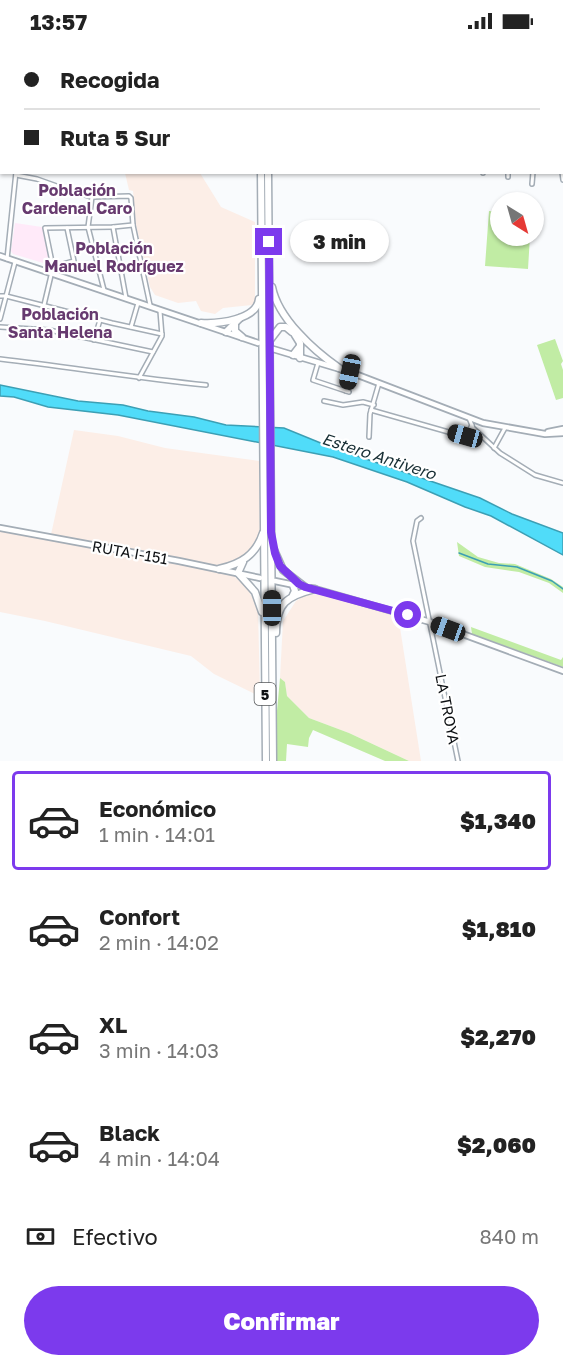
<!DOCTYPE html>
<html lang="es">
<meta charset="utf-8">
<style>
:root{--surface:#fff;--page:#f2f2f2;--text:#222;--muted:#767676;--line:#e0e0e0;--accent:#7c3aed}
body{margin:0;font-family:"Golos Text",sans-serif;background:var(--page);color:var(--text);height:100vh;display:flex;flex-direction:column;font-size:22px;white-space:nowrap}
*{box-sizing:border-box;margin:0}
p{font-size:20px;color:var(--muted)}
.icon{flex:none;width:33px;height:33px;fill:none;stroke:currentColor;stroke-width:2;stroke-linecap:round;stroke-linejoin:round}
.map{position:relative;height:719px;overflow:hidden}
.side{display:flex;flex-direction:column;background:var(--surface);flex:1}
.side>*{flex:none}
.hud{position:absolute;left:0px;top:0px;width:564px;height:132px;box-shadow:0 2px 4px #0004;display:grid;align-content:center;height:132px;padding:0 24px;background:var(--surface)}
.needle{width:39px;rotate:143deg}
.fabs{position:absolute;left:490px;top:150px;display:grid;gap:12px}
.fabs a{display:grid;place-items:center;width:54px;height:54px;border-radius:50%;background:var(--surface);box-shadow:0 2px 4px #0004;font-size:30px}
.end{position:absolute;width:27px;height:27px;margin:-14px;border:8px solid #7c3aed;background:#fff;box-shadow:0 0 0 3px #fff}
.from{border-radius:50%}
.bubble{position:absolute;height:42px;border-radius:21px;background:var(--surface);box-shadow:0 2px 4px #0004;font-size:20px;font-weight:800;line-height:42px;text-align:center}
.car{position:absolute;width:18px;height:36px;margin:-18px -9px;border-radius:8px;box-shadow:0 0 4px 2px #0007;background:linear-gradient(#222 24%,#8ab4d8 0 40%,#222 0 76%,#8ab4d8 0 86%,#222 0)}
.hud b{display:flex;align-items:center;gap:21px;height:57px;font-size:22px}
.hud b+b{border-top:2px solid var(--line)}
.hud i{width:15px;height:15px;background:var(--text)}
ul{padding:10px 0 0;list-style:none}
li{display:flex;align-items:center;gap:18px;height:99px;margin:0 12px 9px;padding:0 12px;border:3px solid transparent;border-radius:6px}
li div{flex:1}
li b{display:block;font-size:22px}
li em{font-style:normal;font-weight:800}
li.selected{border-color:var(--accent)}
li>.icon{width:54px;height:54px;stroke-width:1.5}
.pay{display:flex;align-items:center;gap:15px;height:66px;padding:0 24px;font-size:22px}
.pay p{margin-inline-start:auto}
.action{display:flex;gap:12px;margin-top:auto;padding:12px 24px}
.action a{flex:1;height:69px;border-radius:36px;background:var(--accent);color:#fff;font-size:24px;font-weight:800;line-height:69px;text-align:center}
.status{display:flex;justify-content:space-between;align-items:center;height:42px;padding:0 30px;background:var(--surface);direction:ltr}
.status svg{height:16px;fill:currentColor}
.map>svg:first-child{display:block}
.industrial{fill:#fceee7}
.education{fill:#ffeaf9}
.green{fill:#c1eca4}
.water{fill:#50dcf9;stroke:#3c9fb4;stroke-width:1.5}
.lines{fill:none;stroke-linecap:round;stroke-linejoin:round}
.stream{stroke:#3c9fb4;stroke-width:1.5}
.street-casing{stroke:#a4adb6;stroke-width:6}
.secondary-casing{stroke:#a4adb6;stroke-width:8}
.highway-casing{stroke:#a4adb6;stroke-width:9}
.street{stroke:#fff;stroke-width:3}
.secondary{stroke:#fff;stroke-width:4.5}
.highway{stroke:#fff;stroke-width:6}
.route{stroke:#7c3aed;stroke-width:8}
.labels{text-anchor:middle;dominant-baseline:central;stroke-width:4.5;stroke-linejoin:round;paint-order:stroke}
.shield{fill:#fff;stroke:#56585a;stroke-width:1.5}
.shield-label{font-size:14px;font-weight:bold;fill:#0e1114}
.street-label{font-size:15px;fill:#0e1114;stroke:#fff}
.neighbourhood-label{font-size:16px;font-weight:bold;fill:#673a6f;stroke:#fff}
.water-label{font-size:16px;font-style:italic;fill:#172e34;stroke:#fff}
</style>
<div class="status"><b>13:57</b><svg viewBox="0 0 49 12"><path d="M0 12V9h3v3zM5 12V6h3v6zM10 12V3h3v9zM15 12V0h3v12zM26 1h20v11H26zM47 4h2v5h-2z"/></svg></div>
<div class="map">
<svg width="563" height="719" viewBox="0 0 563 719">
<rect width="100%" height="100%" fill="#f9fbfd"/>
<g class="industrial">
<polygon points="125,131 200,131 221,165 255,180 255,260 252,263 223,266 215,272 201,269 196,259 178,261 155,253 150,245 136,183 133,149 129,148"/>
<polygon points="74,388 118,394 165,406 259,419 260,490 251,509 234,521 233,533 248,547 258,567 260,652 257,653 214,632 191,614 45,579 0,570 0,487 50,497"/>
<polygon points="307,552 324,553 398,573 421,719 409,719 349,691 309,676 287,654 285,640 280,636 283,579 296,559"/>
</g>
<polygon class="education" points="15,181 42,185 50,223 13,212 11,209"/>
<g class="green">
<polygon points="489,169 501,170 501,194 530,194 528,227 485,224"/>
<polygon points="555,297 563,319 561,322 563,328 563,356 556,358 537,303"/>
<polygon points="457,500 478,515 499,521 515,522 551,537 563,545 563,551 549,541 519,530 485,525 459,514"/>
<polygon points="471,585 561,618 563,615 563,625 472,592"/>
<polygon points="280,636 285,640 287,654 309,676 349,691 409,719 385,719 313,688 309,696 308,705 287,702 286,719 277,719 277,669"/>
</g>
<polygon class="water" points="0,343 78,359 123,363 148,369 194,375 226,383 284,386 328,404 480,456 512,472 563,491 563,513 491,474 465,465 407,440 333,415 118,373 48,365 14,355 0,354"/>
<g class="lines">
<polyline class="stream" points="459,511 488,522 517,525 552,539 563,547"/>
<g class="street-casing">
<g id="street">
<polyline points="1,0 2,3"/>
<polyline points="210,0 210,2"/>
<polyline points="399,2 400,0"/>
<polyline points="507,2 512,0"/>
<polyline points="562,12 563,12"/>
<polyline points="562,39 563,38"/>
<polyline points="0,48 2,48"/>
<polyline points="562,84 563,84"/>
<polyline points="562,111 563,111"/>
<polyline points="562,130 563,138"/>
<polyline points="483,131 483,130"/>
<polyline points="16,133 37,137 65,147 92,155 129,154 131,156 133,183 150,263"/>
<polyline points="508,135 508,130"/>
<polyline points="532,142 533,130"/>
<polyline points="92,155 88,185 104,248"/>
<polyline points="113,185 126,256"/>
<polyline points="7,217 16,130"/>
<polyline points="53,225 74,219 67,186"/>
<polyline points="0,254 6,254 112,281 162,292"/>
<polyline points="44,263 53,225 45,186 113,185 133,183"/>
<polyline points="0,277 15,220"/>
<polyline points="0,285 49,288 153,310"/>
<polyline points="131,285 138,261"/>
<polyline points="94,298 100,278"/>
<path d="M0,317C69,325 137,336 206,343"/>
<polyline points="318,321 313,338 349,350"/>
<polyline points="139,336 162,294 160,269"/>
<polyline points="346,349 350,330"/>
<polyline points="324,359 343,363 363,360 374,363"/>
<polyline points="371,368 466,395 472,383"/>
<polyline points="469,376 473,386 500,411 535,433 563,441"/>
<polyline points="369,395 370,372 379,341"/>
<polyline points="494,406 505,386"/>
<polyline points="421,476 417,479 413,499 458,719"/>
</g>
</g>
<g class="secondary-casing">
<g id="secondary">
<polyline points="221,0 229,2"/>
<polyline points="388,2 397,0"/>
<polyline points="0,214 258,301"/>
<polyline points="273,307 350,330 483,381 545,392 563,391"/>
<polyline points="548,390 563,387"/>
<polyline points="0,486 179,519 260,536"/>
<polyline points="275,539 304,545"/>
<polyline points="312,546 430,580 563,629"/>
</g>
</g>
<g class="highway-casing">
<g id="highway">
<polyline points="260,0 260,2"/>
<polyline points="267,0 267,2"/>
<polyline points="261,130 266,719"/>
<polyline points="268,130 273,719"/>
<path d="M272,245C278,276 313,308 339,326"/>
<path d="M201,281C218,282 257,278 259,257"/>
<polyline points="235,282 235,289 242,295"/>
<polyline points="226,290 240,276"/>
<polyline points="295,293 300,301 300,316"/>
<polyline points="270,298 280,285 286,285 292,290"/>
<polyline points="293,313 300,304"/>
<polyline points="274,508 283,528 305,545"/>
<polyline points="243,520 238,531 255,550 262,570"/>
<path d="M219,527C241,522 256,513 263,491"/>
<polyline points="293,543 295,549 293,553"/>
<path d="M276,591C276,561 287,554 315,547"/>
</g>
</g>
<use href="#street" class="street"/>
<use href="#secondary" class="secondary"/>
<use href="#highway" class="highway"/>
</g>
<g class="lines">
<polyline class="route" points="269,200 271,490 275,511 280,524 299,542 305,545 408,573"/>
</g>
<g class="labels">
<rect class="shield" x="254.5" y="641" width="21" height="22" rx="4.5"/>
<g class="shield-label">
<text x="265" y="652">5</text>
</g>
<g class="street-label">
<text transform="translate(130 510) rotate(10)">RUTA I-151</text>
<text transform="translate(448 667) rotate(79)">LA TROYA</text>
</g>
<g class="neighbourhood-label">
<text x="77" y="148">Población<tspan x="77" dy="18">Cardenal Caro</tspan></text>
<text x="114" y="206">Población<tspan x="114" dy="18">Manuel Rodríguez</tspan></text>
<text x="60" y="272">Población<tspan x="60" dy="18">Santa Helena</tspan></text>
</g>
<g class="water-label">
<text transform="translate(379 414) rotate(18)">Estero Antivero</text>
</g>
</g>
</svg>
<div class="fabs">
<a><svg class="needle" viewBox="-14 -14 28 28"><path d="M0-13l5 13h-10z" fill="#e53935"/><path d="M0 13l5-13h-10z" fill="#767676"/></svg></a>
</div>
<i class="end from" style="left:408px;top:573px"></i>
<i class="end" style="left:269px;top:200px"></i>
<div class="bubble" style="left:290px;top:178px;width:99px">3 min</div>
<i class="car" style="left:350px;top:330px;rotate:191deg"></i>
<i class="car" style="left:465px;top:394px;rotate:286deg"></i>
<i class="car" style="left:272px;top:566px;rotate:0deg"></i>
<i class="car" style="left:448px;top:587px;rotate:290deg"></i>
<div class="hud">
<b><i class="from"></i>Recogida</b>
<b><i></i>Ruta 5 Sur</b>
</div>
</div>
<section class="side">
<ul>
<li class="selected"><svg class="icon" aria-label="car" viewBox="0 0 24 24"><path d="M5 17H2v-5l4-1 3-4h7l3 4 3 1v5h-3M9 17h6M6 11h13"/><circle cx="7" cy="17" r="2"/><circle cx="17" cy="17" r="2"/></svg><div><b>Económico</b><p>1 min · 14:01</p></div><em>$1,340</em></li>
<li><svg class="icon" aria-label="car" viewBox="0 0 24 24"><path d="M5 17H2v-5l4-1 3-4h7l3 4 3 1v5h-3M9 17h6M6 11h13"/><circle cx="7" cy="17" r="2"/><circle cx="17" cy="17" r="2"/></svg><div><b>Confort</b><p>2 min · 14:02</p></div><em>$1,810</em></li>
<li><svg class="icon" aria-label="car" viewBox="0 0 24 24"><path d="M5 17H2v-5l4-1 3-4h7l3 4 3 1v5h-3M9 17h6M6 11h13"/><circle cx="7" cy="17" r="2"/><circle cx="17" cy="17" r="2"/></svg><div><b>XL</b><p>3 min · 14:03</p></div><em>$2,270</em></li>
<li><svg class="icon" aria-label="car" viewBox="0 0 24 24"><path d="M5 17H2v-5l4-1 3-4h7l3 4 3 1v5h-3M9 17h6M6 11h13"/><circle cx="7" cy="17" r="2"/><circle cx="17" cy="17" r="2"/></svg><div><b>Black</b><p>4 min · 14:04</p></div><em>$2,060</em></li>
</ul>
<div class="pay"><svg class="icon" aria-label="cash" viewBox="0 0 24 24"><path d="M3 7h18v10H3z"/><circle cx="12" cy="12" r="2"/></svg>Efectivo<p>840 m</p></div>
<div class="action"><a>Confirmar</a></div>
</section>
